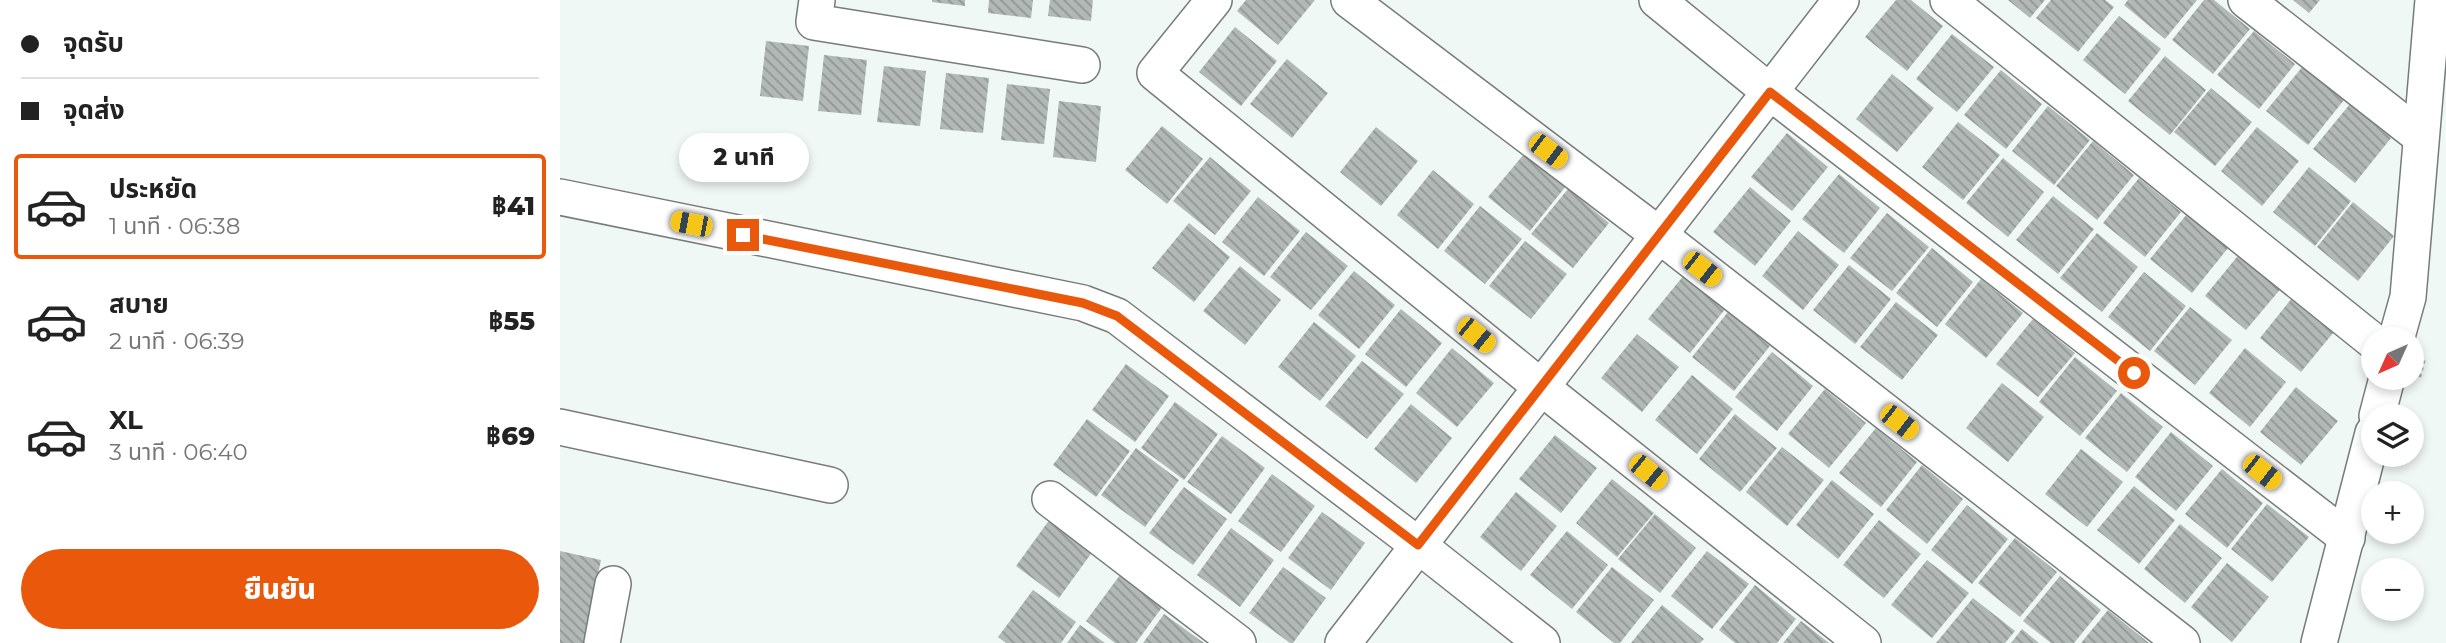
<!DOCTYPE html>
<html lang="th">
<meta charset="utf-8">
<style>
:root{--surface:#fff;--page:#f6f6f6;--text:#222;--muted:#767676;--line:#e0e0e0;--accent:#ea580c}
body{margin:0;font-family:Montserrat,"Noto Sans Thai",sans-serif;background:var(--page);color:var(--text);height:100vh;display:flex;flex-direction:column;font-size:26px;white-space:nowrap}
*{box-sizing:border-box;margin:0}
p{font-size:23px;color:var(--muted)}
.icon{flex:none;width:38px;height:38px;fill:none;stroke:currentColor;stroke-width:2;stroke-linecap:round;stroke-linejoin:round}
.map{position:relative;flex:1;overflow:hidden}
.sheet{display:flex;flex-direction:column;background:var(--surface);width:560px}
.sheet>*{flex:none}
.hud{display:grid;align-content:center;height:154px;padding:0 21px;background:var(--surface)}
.needle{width:46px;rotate:225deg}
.buttons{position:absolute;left:1801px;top:327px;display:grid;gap:14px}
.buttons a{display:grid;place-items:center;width:63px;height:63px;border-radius:50%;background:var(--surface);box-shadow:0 4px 10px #0003;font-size:35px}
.end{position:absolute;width:32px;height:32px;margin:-16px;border:9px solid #ea580c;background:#fff;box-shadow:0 0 0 4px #fff}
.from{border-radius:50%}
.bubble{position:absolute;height:49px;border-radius:24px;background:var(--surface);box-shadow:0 4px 10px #0003;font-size:23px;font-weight:800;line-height:49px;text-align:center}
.car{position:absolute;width:21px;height:42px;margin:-21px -10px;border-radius:9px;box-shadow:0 0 5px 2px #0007;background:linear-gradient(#f5c518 24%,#345 0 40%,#f5c518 0 76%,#345 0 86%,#f5c518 0)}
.hud b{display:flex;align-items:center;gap:24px;height:66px;font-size:26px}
.hud b+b{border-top:2px solid var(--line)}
.hud i{width:18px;height:18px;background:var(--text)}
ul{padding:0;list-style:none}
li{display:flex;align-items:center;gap:21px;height:105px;margin:0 14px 10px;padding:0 7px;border:4px solid transparent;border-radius:7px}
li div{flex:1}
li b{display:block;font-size:26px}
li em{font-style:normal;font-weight:800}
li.current{border-color:var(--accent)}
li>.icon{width:63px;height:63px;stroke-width:1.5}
.button{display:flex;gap:14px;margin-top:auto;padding:14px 21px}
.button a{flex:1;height:80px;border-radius:42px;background:var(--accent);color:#fff;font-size:28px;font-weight:800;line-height:80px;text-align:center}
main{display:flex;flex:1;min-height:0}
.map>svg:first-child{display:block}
.building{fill:url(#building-back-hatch)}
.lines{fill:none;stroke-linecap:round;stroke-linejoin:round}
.minor-casing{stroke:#757c79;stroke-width:38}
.path{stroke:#adb3b1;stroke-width:4.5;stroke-dasharray:3.5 3.5;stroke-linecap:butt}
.minor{stroke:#fff;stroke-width:35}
.route{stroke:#ea580c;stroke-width:9}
</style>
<main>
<section class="sheet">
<div class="hud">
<b><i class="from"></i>จุดรับ</b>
<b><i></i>จุดส่ง</b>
</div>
<ul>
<li class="current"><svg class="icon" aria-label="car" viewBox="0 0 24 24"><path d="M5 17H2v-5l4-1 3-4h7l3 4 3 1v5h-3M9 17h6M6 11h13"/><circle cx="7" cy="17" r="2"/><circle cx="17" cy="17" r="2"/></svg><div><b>ประหยัด</b><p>1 นาที · 06:38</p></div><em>฿41</em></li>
<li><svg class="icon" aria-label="car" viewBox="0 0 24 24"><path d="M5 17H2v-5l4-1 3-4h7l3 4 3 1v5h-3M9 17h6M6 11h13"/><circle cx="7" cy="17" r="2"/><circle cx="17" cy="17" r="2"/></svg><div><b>สบาย</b><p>2 นาที · 06:39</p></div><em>฿55</em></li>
<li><svg class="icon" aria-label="car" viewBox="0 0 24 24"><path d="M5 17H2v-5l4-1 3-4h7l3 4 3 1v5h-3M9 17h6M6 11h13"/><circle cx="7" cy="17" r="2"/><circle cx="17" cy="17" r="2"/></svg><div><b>XL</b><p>3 นาที · 06:40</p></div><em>฿69</em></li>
</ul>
<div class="button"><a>ยืนยัน</a></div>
</section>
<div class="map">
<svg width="1886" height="643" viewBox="0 0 1886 643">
<defs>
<pattern id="building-back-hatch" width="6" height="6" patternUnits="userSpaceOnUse" patternTransform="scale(1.75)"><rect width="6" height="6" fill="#b1b8b6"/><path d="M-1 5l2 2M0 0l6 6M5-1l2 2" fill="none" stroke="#919695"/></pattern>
</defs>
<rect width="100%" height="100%" fill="#f0f8f5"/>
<g class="building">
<polygon points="372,0 405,0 405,6 372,2"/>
<polygon points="429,0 473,0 471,18 428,13"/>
<polygon points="490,0 533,0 531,21 488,16"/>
<polygon points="686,0 755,0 718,45 677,11"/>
<polygon points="1336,0 1351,0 1383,26 1347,71 1305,37"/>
<polygon points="1448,0 1485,0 1470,18"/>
<polygon points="1491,0 1545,0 1554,7 1518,52 1476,18"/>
<polygon points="1568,0 1637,0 1605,39 1564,5"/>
<polygon points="1644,0 1654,0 1690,29 1653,74 1612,40"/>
<polygon points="1733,0 1760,0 1749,13"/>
<polygon points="1559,16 1601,49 1565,94 1523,60"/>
<polygon points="675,27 717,61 681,106 639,72"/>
<polygon points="1694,31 1735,64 1699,109 1657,75"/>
<polygon points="1392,34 1434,67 1397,112 1356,79"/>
<polygon points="206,41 249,46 243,101 200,96"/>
<polygon points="264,55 307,60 301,115 258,111"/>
<polygon points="1605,56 1646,90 1610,135 1568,101"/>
<polygon points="727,59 768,93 732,138 690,104"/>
<polygon points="324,66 366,71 360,126 317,122"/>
<polygon points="1743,66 1784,100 1748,145 1706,111"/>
<polygon points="1441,70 1482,104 1446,149 1404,115"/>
<polygon points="386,73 429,78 423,133 380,129"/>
<polygon points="1332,74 1374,108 1337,152 1296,119"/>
<polygon points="447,84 490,89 484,144 441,140"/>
<polygon points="1651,88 1692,122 1655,166 1614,132"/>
<polygon points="499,101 541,106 536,162 493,157"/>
<polygon points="1790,104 1831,138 1795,183 1753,149"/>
<polygon points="1488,106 1530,140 1494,185 1452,151"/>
<polygon points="1398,122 1440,155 1403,200 1362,167"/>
<polygon points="602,126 643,159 607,204 565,170"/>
<polygon points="816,127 858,161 821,206 780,172"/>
<polygon points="1697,127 1739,161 1702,206 1661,171"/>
<polygon points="1227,133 1268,167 1232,211 1191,177"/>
<polygon points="1533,141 1574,175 1537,220 1496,186"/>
<polygon points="965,153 1006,186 970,231 928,197"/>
<polygon points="650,157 691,191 655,235 613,201"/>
<polygon points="1443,158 1484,192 1448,237 1406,203"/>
<polygon points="1749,167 1791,201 1755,246 1713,212"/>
<polygon points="873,170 914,204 878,249 837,215"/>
<polygon points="1279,174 1320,208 1284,253 1242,219"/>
<polygon points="1579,178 1621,212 1585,257 1543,223"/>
<polygon points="1190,187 1231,221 1195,266 1153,232"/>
<polygon points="1008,189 1049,223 1013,268 971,234"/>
<polygon points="1493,196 1534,229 1498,274 1456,240"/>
<polygon points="698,197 740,231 704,276 662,242"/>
<polygon points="1793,202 1834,236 1798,281 1757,247"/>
<polygon points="920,206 962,239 925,284 884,251"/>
<polygon points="1327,213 1369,247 1332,291 1290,258"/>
<polygon points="1627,214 1668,248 1632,293 1590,259"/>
<polygon points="629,223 670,257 634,302 592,268"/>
<polygon points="1238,231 1279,265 1243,310 1202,276"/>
<polygon points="746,232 788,266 751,310 710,277"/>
<polygon points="1537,233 1578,267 1542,312 1500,278"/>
<polygon points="965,241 1007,274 971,319 929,286"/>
<polygon points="1372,248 1413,282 1377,327 1336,293"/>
<polygon points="1681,252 1723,286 1686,330 1645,296"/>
<polygon points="1289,265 1331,299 1295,344 1253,310"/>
<polygon points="680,266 721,300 685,345 643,311"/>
<polygon points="794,271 835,305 799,349 758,315"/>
<polygon points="1584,272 1626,306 1590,351 1548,317"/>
<polygon points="1125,274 1166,308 1130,353 1088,319"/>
<polygon points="1421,279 1463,313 1426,358 1385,324"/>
<polygon points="1736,293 1778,327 1741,372 1700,338"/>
<polygon points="1336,302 1378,335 1342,380 1300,347"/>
<polygon points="1630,307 1672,340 1635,385 1594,351"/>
<polygon points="841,309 882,343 846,387 805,354"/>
<polygon points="1168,312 1210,346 1174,391 1132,357"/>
<polygon points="1473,319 1515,353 1478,397 1436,364"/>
<polygon points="754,322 796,356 760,401 718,367"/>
<polygon points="1077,334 1119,367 1082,412 1041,378"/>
<polygon points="892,348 934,383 897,427 856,393"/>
<polygon points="1685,348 1726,382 1690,427 1649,393"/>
<polygon points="1212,352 1253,386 1217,431 1175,397"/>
<polygon points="1515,357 1557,391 1520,436 1479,402"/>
<polygon points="802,361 844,394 807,439 765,406"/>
<polygon points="566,364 609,396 575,442 532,410"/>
<polygon points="1132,375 1173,409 1137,454 1095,420"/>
<polygon points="1442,383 1484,417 1448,462 1406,428"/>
<polygon points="1736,387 1778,421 1741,465 1700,432"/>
<polygon points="1265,389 1306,423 1269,468 1228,434"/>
<polygon points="1561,393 1603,427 1567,472 1525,438"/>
<polygon points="615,402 658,434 624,480 581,448"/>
<polygon points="851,404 892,438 856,483 814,449"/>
<polygon points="1175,414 1217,448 1180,492 1139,459"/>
<polygon points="527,419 570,451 536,497 493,465"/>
<polygon points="1316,428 1357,462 1321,507 1279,473"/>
<polygon points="1611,432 1653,466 1616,511 1575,477"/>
<polygon points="995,435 1037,468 1001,513 959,479"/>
<polygon points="662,436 705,468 671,514 627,482"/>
<polygon points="1222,447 1264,480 1227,526 1186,492"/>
<polygon points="576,448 619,480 585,527 541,495"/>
<polygon points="1521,449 1563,482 1527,527 1485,494"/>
<polygon points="1362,465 1403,499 1367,544 1326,510"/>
<polygon points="1662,469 1703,503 1667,548 1625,514"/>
<polygon points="712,474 755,506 721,552 678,521"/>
<polygon points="1052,479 1094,513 1057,557 1016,523"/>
<polygon points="1272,480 1314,514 1278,559 1236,525"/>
<polygon points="1574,486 1615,520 1579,564 1537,530"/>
<polygon points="624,487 667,519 633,565 589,533"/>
<polygon points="956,492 997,526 961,571 920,537"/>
<polygon points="1707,504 1749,537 1712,582 1671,549"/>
<polygon points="1407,505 1448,539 1412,584 1371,550"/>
<polygon points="762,512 805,543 771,590 728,558"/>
<polygon points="1095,514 1136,548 1100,593 1058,559"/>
<polygon points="490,519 533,551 499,598 456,566"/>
<polygon points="1319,520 1361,554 1324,598 1283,565"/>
<polygon points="1620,524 1662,558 1625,603 1584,569"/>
<polygon points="671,528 714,560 680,607 637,575"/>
<polygon points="1007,531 1048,565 1012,609 970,575"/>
<polygon points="1455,538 1497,572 1460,617 1418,583"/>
<polygon points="0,551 41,560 23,643 0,643"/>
<polygon points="1147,551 1189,584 1152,629 1111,596"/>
<polygon points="1367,560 1409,593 1372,638 1331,605"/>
<polygon points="1667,563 1709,597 1672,642 1631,607"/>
<polygon points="723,567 766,598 733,643 730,643 689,613"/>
<polygon points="1052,567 1094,600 1060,643 1054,643 1016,612"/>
<polygon points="560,575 603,606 576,643 555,643 526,621"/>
<polygon points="1500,576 1541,610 1514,643 1491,643 1463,621"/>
<polygon points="1195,585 1236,619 1217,643 1175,643 1159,630"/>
<polygon points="473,590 516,622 501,643 446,643 438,637"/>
<polygon points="1413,598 1455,631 1445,643 1376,643"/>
<polygon points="1102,605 1144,639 1140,643 1071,643"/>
<polygon points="1548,610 1589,643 1521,643"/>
<polygon points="604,614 644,643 583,643"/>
<polygon points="1241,621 1269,643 1223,643"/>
<polygon points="520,625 545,643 507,643"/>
<polygon points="1462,629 1479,643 1451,643"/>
</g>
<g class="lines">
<g class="minor-casing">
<g id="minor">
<polyline points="257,0 254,22 522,65"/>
<polyline points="654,0 595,73 981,387 1303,643"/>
<polyline points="789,0 1099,235 1622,643"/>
<polyline points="1097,0 1210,92 1787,538"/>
<polyline points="1388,0 1813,341"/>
<polyline points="1686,0 1861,137"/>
<polyline points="0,197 523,303 557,316 858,545 982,643"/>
<polyline points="1836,340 1848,297 1873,0"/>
<polyline points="1817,416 1827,378"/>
<polyline points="0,427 270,485"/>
<polyline points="490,499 678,643"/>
<polyline points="42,643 53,584"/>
<polyline points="783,643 1281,0"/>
<polyline points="1759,643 1813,433"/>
</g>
</g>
<polyline class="path" points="1859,377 1864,358"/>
<use href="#minor" class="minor"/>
</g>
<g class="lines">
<polyline class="route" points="183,235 523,303 557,316 858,545 1210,92 1574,373"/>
</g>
</svg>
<div class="buttons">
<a><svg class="needle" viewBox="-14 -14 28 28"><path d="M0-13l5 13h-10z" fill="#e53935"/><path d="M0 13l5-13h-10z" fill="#767676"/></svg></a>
<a><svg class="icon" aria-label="layers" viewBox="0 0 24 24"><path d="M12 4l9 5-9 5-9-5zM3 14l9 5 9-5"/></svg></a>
<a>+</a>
<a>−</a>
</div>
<i class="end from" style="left:1574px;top:373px"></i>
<i class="end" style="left:183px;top:235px"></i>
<div class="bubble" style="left:119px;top:133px;width:130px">2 นาที</div>
<i class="car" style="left:988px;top:151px;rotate:127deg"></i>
<i class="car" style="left:131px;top:224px;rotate:281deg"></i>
<i class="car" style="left:1142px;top:269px;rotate:128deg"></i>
<i class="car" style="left:916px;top:335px;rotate:129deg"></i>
<i class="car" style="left:1339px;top:422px;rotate:128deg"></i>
<i class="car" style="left:1088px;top:472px;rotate:129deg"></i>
<i class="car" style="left:1702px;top:472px;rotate:128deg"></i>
</div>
</main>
